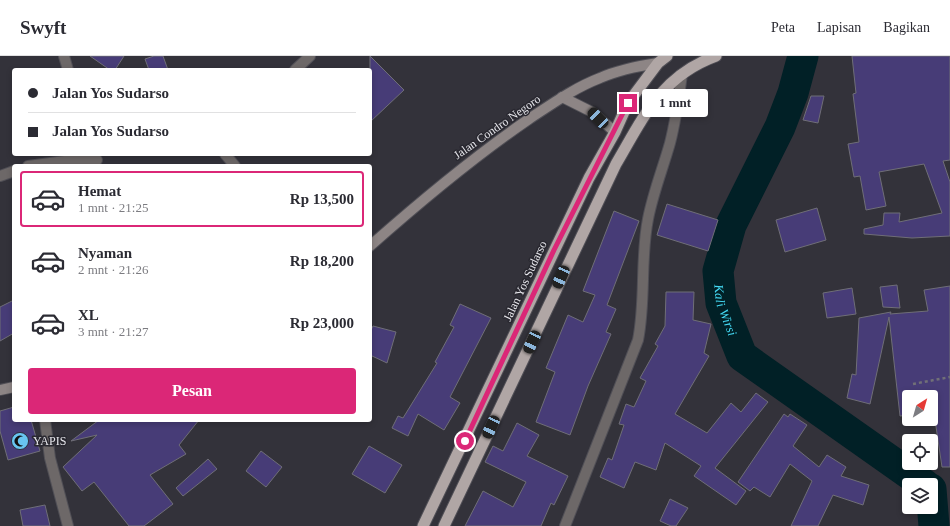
<!DOCTYPE html>
<html lang="id">
<meta charset="utf-8">
<style>
:root{--surface:#fff;--page:#f2f2f3;--text:#2b2b33;--muted:#7c7c81;--line:#e1e1e2;--accent:#db2777}
body{margin:0;font-family:"Times New Roman",serif;background:var(--page);color:var(--text);height:100vh;display:flex;flex-direction:column;font-size:15px;white-space:nowrap}
*{box-sizing:border-box;margin:0}
p{font-size:13px;color:var(--muted)}
.icon{flex:none;width:22px;height:22px;fill:none;stroke:currentColor;stroke-width:2;stroke-linecap:round;stroke-linejoin:round}
.map{position:relative;flex:1;overflow:hidden}
.drawer{position:absolute;left:12px;top:108px;width:360px;height:258px;display:flex;flex-direction:column;background:var(--surface);border-radius:4px;box-shadow:0 2px 6px #0003}
.drawer>*{flex:none}
.banner{position:absolute;left:12px;top:12px;width:360px;height:88px;border-radius:4px;box-shadow:0 2px 6px #0003;display:grid;align-content:center;height:88px;padding:0 16px;background:var(--surface)}
.needle{width:26px;rotate:37deg}
.buttons{position:absolute;left:902px;top:334px;display:grid;gap:8px}
.buttons a{display:grid;place-items:center;width:36px;height:36px;border-radius:4px;background:var(--surface);box-shadow:0 2px 6px #0003;font-size:20px}
.end{position:absolute;width:18px;height:18px;margin:-9px;border:5px solid #db2777;background:#fff;box-shadow:0 0 0 2px #fff}
.from{border-radius:50%}
.bubble{position:absolute;height:28px;border-radius:4px;background:var(--surface);box-shadow:0 2px 6px #0003;font-size:13px;font-weight:700;line-height:28px;text-align:center}
.car{position:absolute;width:12px;height:24px;margin:-12px -6px;border-radius:5px;box-shadow:0 0 3px 1px #0007;background:linear-gradient(#222 24%,#8ab4d8 0 40%,#222 0 76%,#8ab4d8 0 86%,#222 0)}
.banner b{display:flex;align-items:center;gap:14px;height:38px;font-size:15px}
.banner b+b{border-top:1px solid var(--line)}
.banner i{width:10px;height:10px;background:var(--text)}
ul{padding:7px 0 0;list-style:none}
li{display:flex;align-items:center;gap:12px;height:56px;margin:0 8px 6px;padding:0 8px;border:2px solid transparent;border-radius:4px}
li div{flex:1}
li b{display:block;font-size:15px}
li em{font-style:normal;font-weight:700}
li.active{border-color:var(--accent)}
li>.icon{width:36px;height:36px;stroke-width:1.5}
.primary-button{display:flex;gap:8px;margin-top:auto;padding:8px 16px}
.primary-button a{flex:1;height:46px;border-radius:4px;background:var(--accent);color:#fff;font-size:16px;font-weight:700;line-height:46px;text-align:center}
header{display:flex;align-items:center;gap:24px;box-sizing:border-box;height:56px;padding:0 20px;background:var(--surface);border-bottom:1px solid var(--line)}
header strong{font-size:19px}
nav{display:flex;gap:22px;margin-inline-start:auto;font-size:14px}
.map>svg:first-child{display:block}
.lines{fill:none;stroke-linecap:round;stroke-linejoin:round}
.river{stroke:#012026;stroke-width:31}
.building{fill:#473c77;stroke:#6f6e77}
.minor-casing{stroke:#504f56;stroke-width:12}
.secondary-casing{stroke:#504f56;stroke-width:12}
.trunk-casing{stroke:#504f56;stroke-width:13}
.path{stroke:#717077;stroke-width:2.5;stroke-dasharray:3 3;stroke-linecap:butt}
.minor{stroke:#6d6868;stroke-width:10}
.secondary{stroke:#8d8585;stroke-width:10}
.trunk{stroke:#b0a6a5;stroke-width:11}
.route{stroke:#db2777;stroke-width:5}
.labels{text-anchor:middle;dominant-baseline:central;stroke-width:3;stroke-linejoin:round;paint-order:stroke}
.street-label{font-size:12px;fill:#e7e7ec;stroke:#292830}
.poi-label{font-size:12px;fill:#e7e7ec;stroke:#292830;text-anchor:start}
.water-label{font-size:13px;font-style:italic;fill:#44d9f3;stroke:#292830}
</style>
<header>
<strong>Swyft</strong>
<nav><a>Peta</a><a>Lapisan</a><a>Bagikan</a></nav>
</header>
<div class="map">
<svg width="950" height="470" viewBox="0 0 950 470">
<rect width="100%" height="100%" fill="#33323a"/>
<g class="lines">
<g class="river">
<path id="s1" d="M803,0L793,37L780,71L731,169L718,215L721,247L742,300L925,429"/>
<polyline points="931,433 934,470"/>
</g>
</g>
<g class="building">
<polygon points="90,0 124,0 115,14 110,14"/>
<polygon points="154,0 163,0 168,14 149,14 145,3"/>
<polygon points="370,0 404,34 370,66"/>
<polygon points="852,0 950,0 950,104 943,105 950,126 950,180 912,182 864,178 864,173 883,169 884,157 900,157 899,166 942,157 924,108 879,116 886,150 866,154 860,120 854,121 848,88 859,86 853,38 856,37"/>
<polygon points="811,40 824,40 818,67 803,64"/>
<polygon points="667,148 718,164 708,195 657,179"/>
<polygon points="817,152 826,184 785,196 776,164"/>
<polygon points="614,155 639,165 607,249 616,253 606,276 611,278 588,330 570,379 536,366 555,316 546,312 568,259 583,266 595,239 583,235"/>
<polygon points="897,229 900,252 883,251 880,231"/>
<polygon points="950,230 950,411 942,411 934,357 931,357 931,341 909,341 909,359 900,360 889,261 870,348 847,342 852,318 856,319 859,262 891,256 890,258 928,255 924,234"/>
<polygon points="852,232 856,258 827,262 823,237"/>
<polygon points="666,236 694,236 693,264 711,268 704,297 709,300 675,358 707,377 731,347 741,356 756,337 768,346 715,412 746,435 736,449 694,420 701,410 665,387 656,414 635,406 624,432 600,421 608,402 612,404 624,369 619,368 626,348 634,351 646,325 640,322 658,290 655,288 665,270"/>
<polygon points="14,244 14,277 0,285 0,251"/>
<polygon points="460,248 491,262 450,341 460,347 444,374 418,358 408,380 392,372 398,360 403,362 437,307 435,306 454,271 450,269"/>
<polygon points="373,270 396,276 387,307 370,299 370,276"/>
<polygon points="14,351 14,364 31,364 40,395 8,404 0,375 0,355"/>
<polygon points="784,358 788,361 790,358 807,369 793,390 819,411 827,399 846,411 841,420 869,429 863,449 833,439 818,470 791,470 812,425 790,408 770,441 754,431 750,435 738,426"/>
<polygon points="99,364 199,364 179,389 186,398 150,419 173,448 144,470 129,470 94,426 82,435 63,411 97,379 71,385"/>
<polygon points="517,367 539,379 527,400 568,420 554,449 551,447 541,470 465,470 483,435 513,451 526,426 485,406 493,390 503,395"/>
<polygon points="369,390 402,409 385,437 352,418"/>
<polygon points="261,395 282,411 266,431 246,415"/>
<polygon points="208,403 217,413 183,440 176,432"/>
<polygon points="670,443 688,452 676,470 671,470 660,465"/>
<polygon points="45,449 50,470 23,470 20,454"/>
</g>
<g class="lines">
<g class="minor-casing">
<g id="minor">
<polyline points="64,0 68,14"/>
<polyline points="295,14 310,0"/>
<polyline points="225,98 235,110"/>
<polyline points="28,110 65,105 97,104"/>
<polyline points="0,120 14,115"/>
<polyline points="45,364 50,402 68,470"/>
<path d="M565,470L638,284C646,244 640,203 648,163C653,137 663,112 670,87C676,64 679,41 682,18"/>
</g>
</g>
<g class="secondary-casing">
<g id="secondary">
<polyline points="562,41 592,56 615,76"/>
<path d="M370,190C422,144 472,102 529,63C552,48 574,32 600,22C618,14 638,10 658,7"/>
<polyline points="0,334 14,331"/>
</g>
</g>
<g class="trunk-casing">
<g id="trunk">
<polyline points="423,470 589,122 615,76 628,47 658,7 667,0"/>
<path d="M444,470L616,108C643,62 661,20 716,0"/>
</g>
</g>
<polyline class="path" points="913,328 950,321"/>
<use href="#minor" class="minor"/>
<use href="#secondary" class="secondary"/>
<use href="#trunk" class="trunk"/>
</g>
<g class="lines">
<polyline class="route" points="465,385 554,194 628,47"/>
</g>
<defs>
<g id="mosque-disc" transform="scale(0.9)"><circle r="9.5" fill="#68c4f0" stroke="#292830"/><path d="M3.5-4.9A6 6 0 1 0 3.5 4.9A5 5 0 1 1 3.5-4.9Z" fill="#111"/></g>
</defs>
<g fill-rule="evenodd">
<use href="#mosque-disc" x="20" y="385"/>
</g>
<g class="labels">
<g class="street-label">
<text transform="translate(497 71) rotate(-35)">Jalan Condro Negoro</text>
<text transform="translate(525 225) rotate(-65)">Jalan Yos Sudarso</text>
</g>
<g class="poi-label">
<text x="33" y="385">YAPIS</text>
</g>
<g class="water-label">
<text stroke="none"><textPath href="#s1" startOffset="272">Kali Wirsi</textPath></text>
</g>
</g>
</svg>
<div class="buttons">
<a><svg class="needle" viewBox="-14 -14 28 28"><path d="M0-13l5 13h-10z" fill="#e53935"/><path d="M0 13l5-13h-10z" fill="#7c7c81"/></svg></a>
<a><svg class="icon" aria-label="locate" viewBox="0 0 24 24"><circle cx="12" cy="12" r="6"/><path d="M12 2v4M12 18v4M2 12h4M18 12h4"/></svg></a>
<a><svg class="icon" aria-label="layers" viewBox="0 0 24 24"><path d="M12 4l9 5-9 5-9-5zM3 14l9 5 9-5"/></svg></a>
</div>
<i class="end from" style="left:465px;top:385px"></i>
<i class="end" style="left:628px;top:47px"></i>
<div class="bubble" style="left:642px;top:33px;width:66px">1 mnt</div>
<i class="car" style="left:598px;top:62px;rotate:315deg"></i>
<i class="car" style="left:561px;top:221px;rotate:204deg"></i>
<i class="car" style="left:532px;top:286px;rotate:205deg"></i>
<i class="car" style="left:491px;top:371px;rotate:205deg"></i>
<div class="banner">
<b><i class="from"></i>Jalan Yos Sudarso</b>
<b><i></i>Jalan Yos Sudarso</b>
</div>
<section class="drawer">
<ul>
<li class="active"><svg class="icon" aria-label="car" viewBox="0 0 24 24"><path d="M5 17H2v-5l4-1 3-4h7l3 4 3 1v5h-3M9 17h6M6 11h13"/><circle cx="7" cy="17" r="2"/><circle cx="17" cy="17" r="2"/></svg><div><b>Hemat</b><p>1 mnt · 21:25</p></div><em>Rp 13,500</em></li>
<li><svg class="icon" aria-label="car" viewBox="0 0 24 24"><path d="M5 17H2v-5l4-1 3-4h7l3 4 3 1v5h-3M9 17h6M6 11h13"/><circle cx="7" cy="17" r="2"/><circle cx="17" cy="17" r="2"/></svg><div><b>Nyaman</b><p>2 mnt · 21:26</p></div><em>Rp 18,200</em></li>
<li><svg class="icon" aria-label="car" viewBox="0 0 24 24"><path d="M5 17H2v-5l4-1 3-4h7l3 4 3 1v5h-3M9 17h6M6 11h13"/><circle cx="7" cy="17" r="2"/><circle cx="17" cy="17" r="2"/></svg><div><b>XL</b><p>3 mnt · 21:27</p></div><em>Rp 23,000</em></li>
</ul>
<div class="primary-button"><a>Pesan</a></div>
</section>
</div>
